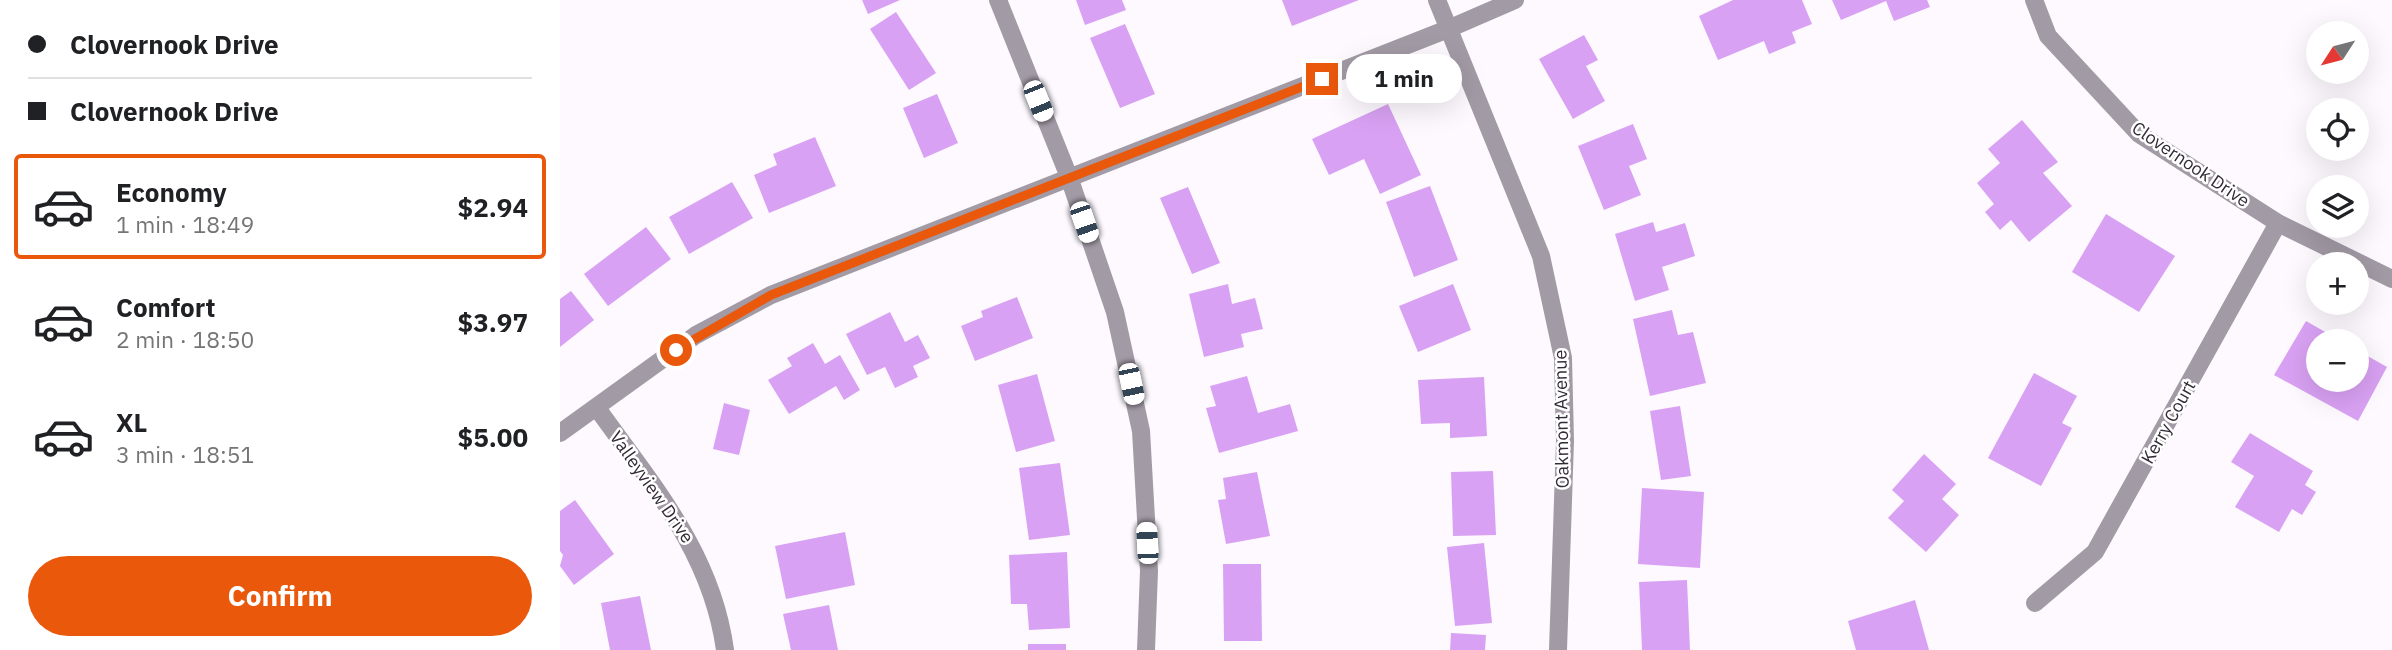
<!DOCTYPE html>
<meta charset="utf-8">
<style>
:root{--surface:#fff;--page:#f2f2f2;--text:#202124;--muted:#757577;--line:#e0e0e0;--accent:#ea580c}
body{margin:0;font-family:"IBM Plex Sans",sans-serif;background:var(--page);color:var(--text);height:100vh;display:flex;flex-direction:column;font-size:26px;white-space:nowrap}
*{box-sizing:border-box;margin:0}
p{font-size:23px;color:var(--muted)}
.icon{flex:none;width:38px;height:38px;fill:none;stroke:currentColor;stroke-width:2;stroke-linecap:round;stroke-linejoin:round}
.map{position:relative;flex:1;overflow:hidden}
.sheet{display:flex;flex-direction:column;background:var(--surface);width:560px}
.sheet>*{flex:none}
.banner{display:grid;align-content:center;height:154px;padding:0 28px;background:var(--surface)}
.needle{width:46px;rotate:234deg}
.tools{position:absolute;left:1746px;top:21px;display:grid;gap:14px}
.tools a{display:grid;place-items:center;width:63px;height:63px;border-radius:50%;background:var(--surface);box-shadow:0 7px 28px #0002;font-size:35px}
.end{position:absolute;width:32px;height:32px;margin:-16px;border:9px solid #ea580c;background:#fff;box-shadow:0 0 0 4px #fff}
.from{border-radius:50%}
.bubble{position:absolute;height:49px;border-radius:24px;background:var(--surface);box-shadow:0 7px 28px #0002;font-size:23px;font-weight:800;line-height:49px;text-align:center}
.car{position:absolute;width:21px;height:42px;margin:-21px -10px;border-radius:9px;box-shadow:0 0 5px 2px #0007;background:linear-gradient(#fff 24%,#345 0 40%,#fff 0 76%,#345 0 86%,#fff 0)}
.banner b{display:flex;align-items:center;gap:24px;height:66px;font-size:26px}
.banner b+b{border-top:2px solid var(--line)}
.banner i{width:18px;height:18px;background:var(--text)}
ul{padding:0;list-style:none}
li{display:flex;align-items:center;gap:21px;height:105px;margin:0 14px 10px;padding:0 14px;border:4px solid transparent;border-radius:7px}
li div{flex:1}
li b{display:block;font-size:26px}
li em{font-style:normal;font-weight:800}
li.selected{border-color:var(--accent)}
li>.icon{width:63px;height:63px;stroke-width:1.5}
.action{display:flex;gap:14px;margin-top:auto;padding:14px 28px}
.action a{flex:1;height:80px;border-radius:42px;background:var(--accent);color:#fff;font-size:28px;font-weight:800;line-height:80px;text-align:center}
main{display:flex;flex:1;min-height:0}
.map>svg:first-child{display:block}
.building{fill:#d9a1f3}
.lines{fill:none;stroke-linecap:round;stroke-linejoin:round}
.street{stroke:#a29aa5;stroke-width:18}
.route{stroke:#ea580c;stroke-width:9}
.labels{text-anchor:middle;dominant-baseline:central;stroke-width:5;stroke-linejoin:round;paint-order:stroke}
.street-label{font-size:18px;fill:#322b35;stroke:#fff}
</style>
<main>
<section class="sheet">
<div class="banner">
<b><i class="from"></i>Clovernook Drive</b>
<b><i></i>Clovernook Drive</b>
</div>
<ul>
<li class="selected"><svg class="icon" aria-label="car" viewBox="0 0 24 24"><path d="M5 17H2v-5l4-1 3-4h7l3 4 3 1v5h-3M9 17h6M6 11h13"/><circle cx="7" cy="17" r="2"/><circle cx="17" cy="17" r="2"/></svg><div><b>Economy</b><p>1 min · 18:49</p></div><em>$2.94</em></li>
<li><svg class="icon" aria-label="car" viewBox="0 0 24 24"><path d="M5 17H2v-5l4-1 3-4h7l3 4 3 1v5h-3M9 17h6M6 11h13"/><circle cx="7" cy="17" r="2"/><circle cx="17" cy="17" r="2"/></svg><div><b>Comfort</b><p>2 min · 18:50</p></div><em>$3.97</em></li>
<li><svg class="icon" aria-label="car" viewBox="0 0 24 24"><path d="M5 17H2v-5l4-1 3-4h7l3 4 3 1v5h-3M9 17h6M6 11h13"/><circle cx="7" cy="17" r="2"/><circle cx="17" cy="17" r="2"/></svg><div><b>XL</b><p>3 min · 18:51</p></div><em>$5.00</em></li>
</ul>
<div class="action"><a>Confirm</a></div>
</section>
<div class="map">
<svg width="1832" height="650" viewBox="0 0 1832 650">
<rect width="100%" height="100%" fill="#fdf9ff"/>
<g class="building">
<polygon points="302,0 340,0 308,14"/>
<polygon points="516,0 562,0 566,10 525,25"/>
<polygon points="722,0 799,0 732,26"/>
<polygon points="1173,0 1242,0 1252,24 1232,32 1236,43 1209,54 1204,41 1158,60 1139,16"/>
<polygon points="1272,0 1367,0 1370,7 1334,21 1326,1 1281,20"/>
<polygon points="336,12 376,73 349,90 310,29"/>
<polygon points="565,24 595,94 560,108 530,38"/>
<polygon points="1024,35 1038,60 1026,66 1045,101 1013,119 979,59"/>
<polygon points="377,94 398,143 364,158 343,108"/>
<polygon points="828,104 861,175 820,194 804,159 769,175 752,139"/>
<polygon points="1462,120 1498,162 1483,173 1512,206 1469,242 1451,220 1440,230 1425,212 1434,204 1417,183 1440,163 1428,149"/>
<polygon points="1073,124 1087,159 1069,166 1081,195 1044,210 1018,146"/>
<polygon points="255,137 276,186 209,213 194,175 217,165 213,154"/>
<polygon points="172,182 193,218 129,254 109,217"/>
<polygon points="870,186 898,260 854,277 826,202"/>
<polygon points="628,187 660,263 632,274 600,198"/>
<polygon points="1546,214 1615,256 1579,312 1512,272"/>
<polygon points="1093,222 1096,232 1125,223 1135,256 1102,267 1109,290 1075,301 1055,234"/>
<polygon points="86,227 111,259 48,306 24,274"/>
<polygon points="668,284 672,304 695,298 703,329 681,334 684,347 644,357 629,294"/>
<polygon points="893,284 911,330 858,352 839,306"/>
<polygon points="11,291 34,320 0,347 0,299"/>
<polygon points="457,297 473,338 415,361 401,326 423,317 421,311"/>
<polygon points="1112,310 1118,335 1133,332 1146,383 1090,396 1073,319"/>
<polygon points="330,312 345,342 358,335 370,358 353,366 358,377 335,388 325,367 307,375 286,334"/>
<polygon points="1746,321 1781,341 1759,341 1759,380 1797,380 1797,350 1827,367 1798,421 1714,375"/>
<polygon points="253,343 265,364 280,355 300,390 284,400 276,386 229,414 208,380 232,366 227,358"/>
<polygon points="1474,373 1517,396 1502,423 1512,428 1481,486 1428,458"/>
<polygon points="477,374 495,441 456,452 438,385"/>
<polygon points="687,376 698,413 730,404 738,431 659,453 646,408 656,406 650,386"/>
<polygon points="924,377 927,436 890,438 890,423 861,424 858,380"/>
<polygon points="164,403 190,410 179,455 153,449"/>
<polygon points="1120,406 1131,476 1101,480 1090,411"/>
<polygon points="1690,433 1753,471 1745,485 1756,492 1742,515 1732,509 1719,532 1675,507 1694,476 1671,462"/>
<polygon points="1364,454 1396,484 1382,499 1399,515 1366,552 1328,518 1344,501 1332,490"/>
<polygon points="500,463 510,535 469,540 459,468"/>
<polygon points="933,471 936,535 893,536 891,472"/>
<polygon points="697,472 710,536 666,544 658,500 666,499 663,478"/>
<polygon points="1082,488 1144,492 1140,568 1078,564"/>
<polygon points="15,500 54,554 14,585 0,566 3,555 0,551 0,511"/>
<polygon points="285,532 295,585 226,599 215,546"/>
<polygon points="924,543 932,623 895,626 887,547"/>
<polygon points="507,552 510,628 469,630 467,604 451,604 449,555"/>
<polygon points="663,564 701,564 702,641 664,641"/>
<polygon points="1127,580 1130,650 1082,650 1079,582"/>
<polygon points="80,596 91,650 50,650 41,603"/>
<polygon points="1355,600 1369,650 1296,650 1288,621"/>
<polygon points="269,605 278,650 231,650 223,614"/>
<polygon points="891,633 926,635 925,650 890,650"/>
<rect x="468" y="644" width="38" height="6"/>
</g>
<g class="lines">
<g class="street">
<polyline points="438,0 509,177 555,312 581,431 589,571 586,650"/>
<polyline points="877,0 981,256 1003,358 1005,441 998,650"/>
<polyline points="1474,0 1488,36 1579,134 1718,223 1832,279"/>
<path d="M37,408C92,485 152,553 165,650"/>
<polyline points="0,433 136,335 211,295 888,29 955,0"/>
<polyline points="1475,603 1535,552 1718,223"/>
</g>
</g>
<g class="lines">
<polyline class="route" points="116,350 211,295 762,79"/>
</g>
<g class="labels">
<g class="street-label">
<text transform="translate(1631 164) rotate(34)">Clovernook Drive</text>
<text transform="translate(1001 419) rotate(-91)">Oakmont Avenue</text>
<text transform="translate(1608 422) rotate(-61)">Kerry Court</text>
<text transform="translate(92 487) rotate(55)">Valleyview Drive</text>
</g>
</g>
</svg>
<div class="tools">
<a><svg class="needle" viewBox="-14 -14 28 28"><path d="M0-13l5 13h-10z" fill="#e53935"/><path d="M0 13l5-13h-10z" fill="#757577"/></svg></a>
<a><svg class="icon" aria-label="locate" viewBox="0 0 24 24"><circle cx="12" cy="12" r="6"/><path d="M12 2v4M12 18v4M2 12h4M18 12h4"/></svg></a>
<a><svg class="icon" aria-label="layers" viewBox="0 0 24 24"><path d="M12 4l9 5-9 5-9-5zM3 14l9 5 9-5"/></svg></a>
<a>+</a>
<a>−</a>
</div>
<i class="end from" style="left:116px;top:350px"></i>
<i class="end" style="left:762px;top:79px"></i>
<div class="bubble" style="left:786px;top:54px;width:116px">1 min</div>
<i class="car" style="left:478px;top:101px;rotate:158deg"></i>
<i class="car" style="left:524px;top:222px;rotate:161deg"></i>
<i class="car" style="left:571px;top:384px;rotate:168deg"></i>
<i class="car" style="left:587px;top:543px;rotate:357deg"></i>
</div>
</main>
